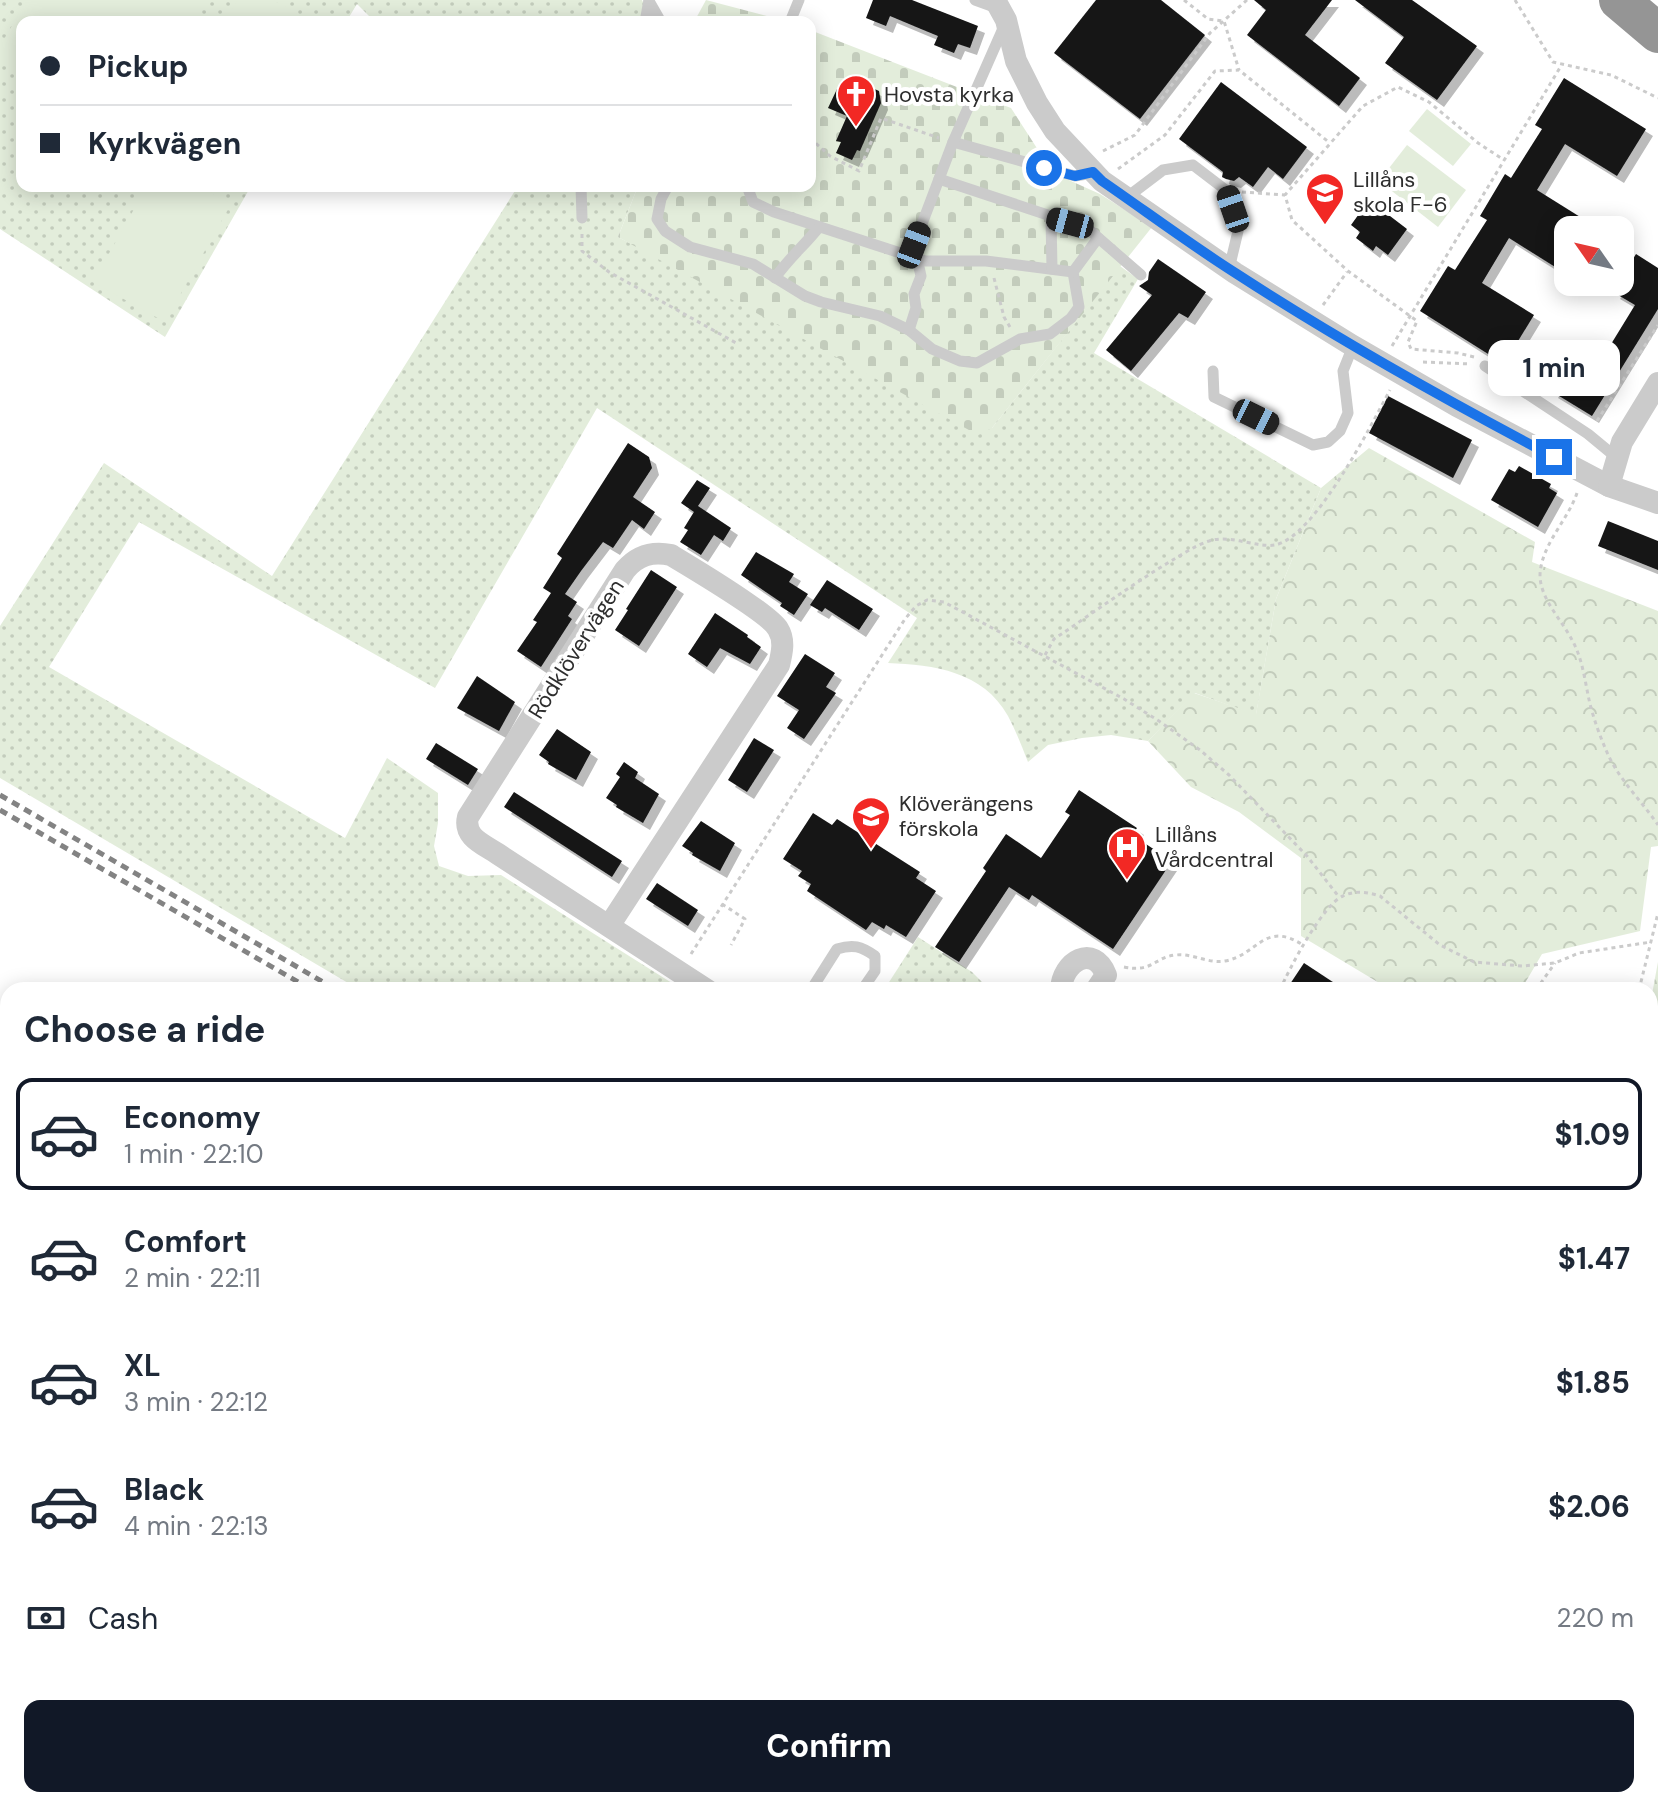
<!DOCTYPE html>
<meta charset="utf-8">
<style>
:root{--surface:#fff;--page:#f6f6f7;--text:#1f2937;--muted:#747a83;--line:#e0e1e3;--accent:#111827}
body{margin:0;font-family:"DM Sans",sans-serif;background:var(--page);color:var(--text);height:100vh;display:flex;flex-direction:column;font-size:30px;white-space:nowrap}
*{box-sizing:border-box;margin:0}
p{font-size:26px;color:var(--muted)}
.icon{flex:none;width:44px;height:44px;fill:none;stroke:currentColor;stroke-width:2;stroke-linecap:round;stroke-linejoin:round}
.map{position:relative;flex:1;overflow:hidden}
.details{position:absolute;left:0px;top:982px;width:1658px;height:826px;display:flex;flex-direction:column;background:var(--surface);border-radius:24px 24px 0 0;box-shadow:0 4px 20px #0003}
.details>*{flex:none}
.top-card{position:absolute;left:16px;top:16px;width:800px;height:176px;border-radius:16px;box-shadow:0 4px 20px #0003;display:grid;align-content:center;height:176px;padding:0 24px;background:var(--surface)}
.needle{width:52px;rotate:304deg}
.buttons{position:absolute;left:1554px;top:216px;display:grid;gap:16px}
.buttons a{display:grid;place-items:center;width:80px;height:80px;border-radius:16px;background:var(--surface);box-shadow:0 4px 20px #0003;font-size:40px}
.end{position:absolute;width:36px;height:36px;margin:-18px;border:10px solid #1a73e8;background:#fff;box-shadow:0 0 0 4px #fff}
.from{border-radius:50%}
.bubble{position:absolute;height:56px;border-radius:16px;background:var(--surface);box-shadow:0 4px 20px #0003;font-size:26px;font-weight:700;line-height:56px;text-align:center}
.car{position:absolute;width:24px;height:48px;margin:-24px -12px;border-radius:10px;box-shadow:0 0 6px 2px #0007;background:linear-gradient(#222 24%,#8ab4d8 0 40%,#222 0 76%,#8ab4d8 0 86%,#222 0)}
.top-card b{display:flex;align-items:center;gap:28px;height:76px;font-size:30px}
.top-card b+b{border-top:2px solid var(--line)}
.top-card i{width:20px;height:20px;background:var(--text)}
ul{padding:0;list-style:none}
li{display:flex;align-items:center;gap:24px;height:112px;margin:0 16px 12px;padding:0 8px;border:4px solid transparent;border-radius:16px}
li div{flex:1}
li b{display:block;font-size:30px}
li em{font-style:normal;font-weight:700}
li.active{border-color:var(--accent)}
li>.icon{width:72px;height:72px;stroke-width:1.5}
h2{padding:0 24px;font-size:36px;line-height:96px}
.pay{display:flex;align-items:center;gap:20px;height:88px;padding:0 24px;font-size:30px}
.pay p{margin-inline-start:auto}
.button{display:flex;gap:16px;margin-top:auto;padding:16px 24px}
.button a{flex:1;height:92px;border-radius:16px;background:var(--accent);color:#fff;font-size:32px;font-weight:700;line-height:92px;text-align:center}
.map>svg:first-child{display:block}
.grass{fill:url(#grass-dots)}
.forest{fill:url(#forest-crowns)}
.cemetery{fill:url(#cemetery-stones)}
.garden{fill:#e3eddb}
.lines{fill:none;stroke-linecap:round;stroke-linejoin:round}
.stream{stroke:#c5daee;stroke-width:5}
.canal{stroke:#c5daee;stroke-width:20}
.building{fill:#151515;filter:url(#shadow)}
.path{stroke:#cbcbcb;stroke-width:3;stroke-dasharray:4 4;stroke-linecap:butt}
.lane{stroke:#cbcbcb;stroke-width:11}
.street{stroke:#cbcbcb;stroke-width:22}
.secondary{stroke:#b8b8b8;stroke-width:30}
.highway{stroke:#959595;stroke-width:40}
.rail{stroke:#838383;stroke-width:5;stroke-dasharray:8 6;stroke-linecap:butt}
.route{stroke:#1a73e8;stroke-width:10}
.labels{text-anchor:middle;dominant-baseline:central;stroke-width:8;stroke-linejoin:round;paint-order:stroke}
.poi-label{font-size:22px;fill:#2e2e2e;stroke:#fff;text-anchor:start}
.street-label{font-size:22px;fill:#2e2e2e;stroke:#fff}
</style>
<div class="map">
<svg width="1658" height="1807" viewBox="0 0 1658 1807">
<defs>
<pattern id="grass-dots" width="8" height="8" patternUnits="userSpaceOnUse" patternTransform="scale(2)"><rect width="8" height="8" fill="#e3eddb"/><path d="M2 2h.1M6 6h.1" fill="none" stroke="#c3ccbc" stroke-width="1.8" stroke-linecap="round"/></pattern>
<pattern id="forest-crowns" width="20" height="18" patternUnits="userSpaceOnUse" patternTransform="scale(2)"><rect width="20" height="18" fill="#e3eddb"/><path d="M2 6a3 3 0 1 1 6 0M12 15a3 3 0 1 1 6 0" fill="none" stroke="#c3ccbc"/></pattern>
<pattern id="cemetery-stones" width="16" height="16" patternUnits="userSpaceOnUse" patternTransform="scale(2)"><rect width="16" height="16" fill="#e3eddb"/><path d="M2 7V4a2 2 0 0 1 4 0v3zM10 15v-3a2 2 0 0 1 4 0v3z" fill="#c3ccbc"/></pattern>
<filter id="shadow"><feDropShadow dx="7" dy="7" stdDeviation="0" flood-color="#0004"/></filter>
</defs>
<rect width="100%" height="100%" fill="#fff"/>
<g class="grass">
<polygon points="0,0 642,0 652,22 375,22 357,4 346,22 22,22 22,186 251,186 165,337 0,229"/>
<path d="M518,186H638L618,237L992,428L1120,266L1138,279L1094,353L1321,488L1276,599L1256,715L1195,693L1148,741L1111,735L1082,738L1048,745L1028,762C1022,747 1016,731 1008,716C983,671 934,665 888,663L917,618L597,408L435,688L139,522L49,667L345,838L387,758L438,793V823L434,846L439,866L468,876L501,875L683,990H360L0,778V626L104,463L272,576Z"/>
<polygon points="918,937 972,972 990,990 884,990"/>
</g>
<g class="forest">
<polygon points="1369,448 1535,542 1532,562 1658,611 1658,846 1651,847 1640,931 1542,954 1521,990 1391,990 1301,936 1301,858 1239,812 1191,787 1148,741 1194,693 1256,714 1276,599 1321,488"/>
<polygon points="1658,962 1658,1052 1650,1042 1650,1005"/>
</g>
<g class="cemetery">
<polygon points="706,0 790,22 694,22"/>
<polygon points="810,30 1011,108 1053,173 1100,194 1152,227 992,428 978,435 618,237 638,186 810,186"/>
</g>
<g class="garden">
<polygon points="27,0 202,0 189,22 22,22 22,71 0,58 0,46"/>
<polygon points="237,0 273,0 312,22 224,22"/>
<polygon points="1427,109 1471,144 1453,166 1409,131"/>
<polygon points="1407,145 1466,190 1438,227 1379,181"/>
<polygon points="147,186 199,186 231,204 165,322 93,282"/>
</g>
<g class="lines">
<g class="stream">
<polyline points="1536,1800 1547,1807"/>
<polyline points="1270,1807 1274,1800"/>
</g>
<g class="canal">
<polyline points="0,1172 8,1178"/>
<polyline points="1183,1800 1193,1807"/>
</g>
</g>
<g class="building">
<polygon points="873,0 912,0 978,26 970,48 958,44 954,53 934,45 938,36 921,29 890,16 886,26 866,18"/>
<polygon points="1096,0 1161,0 1205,35 1140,119 1054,53"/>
<polygon points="1254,0 1332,0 1305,35 1360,78 1339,106 1247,35 1266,10"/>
<polygon points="1355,0 1412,0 1477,46 1437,100 1385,63 1404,37"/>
<polygon points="1564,78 1646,129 1617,176 1565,144 1537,190 1601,230 1568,230 1568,258 1560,270 1509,238 1482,283 1534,315 1504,364 1420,311 1448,266 1455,270 1487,220 1480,216 1505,174 1511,178 1542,129 1535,125"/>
<polygon points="1221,82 1307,147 1283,179 1268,167 1253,187 1239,177 1234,181 1226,179 1222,177 1223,172 1179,139"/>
<polygon points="868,86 879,91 881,103 860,151 857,150 852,160 836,153 841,142 836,141 847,116 828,108 837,89 851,95"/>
<polygon points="1369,200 1407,229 1388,255 1376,246 1373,251 1356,238 1360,232 1351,225"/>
<polygon points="1636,254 1658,268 1658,309 1592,416 1551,391 1574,353 1597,367 1635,305 1613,292"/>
<polygon points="1158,259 1206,292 1188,318 1179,313 1131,371 1106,350 1152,295 1139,286 1148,280 1149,272"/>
<polygon points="1388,396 1472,440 1453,478 1369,433"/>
<polygon points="628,443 649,457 652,468 633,497 655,512 644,529 632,520 613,548 603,542 581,571 565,594 577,602 568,616 572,619 541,667 517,651 537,622 533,620 551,593 543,588 562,558 557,554"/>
<polygon points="1519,466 1551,484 1549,488 1557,493 1538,527 1491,500 1509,469 1515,472"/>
<polygon points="697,480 710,488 698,506 731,528 723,541 714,535 701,555 680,542 688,530 684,528 697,507 694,512 681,503"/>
<polygon points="1608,521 1658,541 1658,570 1598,546"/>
<polygon points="756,552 794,574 789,582 808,594 794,615 780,606 782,603 741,575"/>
<polygon points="651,570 677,587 639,646 615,630 628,610 626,609"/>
<polygon points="827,580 873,609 859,630 825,608 822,612 810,605"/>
<polygon points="715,613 748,635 747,637 761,647 750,664 720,648 707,667 688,654"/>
<polygon points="805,654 835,673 826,687 836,693 804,739 787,728 799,710 777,696"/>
<polygon points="477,676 515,702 499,731 457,708"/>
<polygon points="557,729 591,752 576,780 548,764 549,762 539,755"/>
<polygon points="754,738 774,750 747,792 728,780"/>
<polygon points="436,743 478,769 468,785 426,759"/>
<polygon points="624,762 638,772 635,778 659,794 643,823 616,807 617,805 606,798 620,777 616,774"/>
<polygon points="1079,790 1137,828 1132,835 1172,861 1113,949 1032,895 1029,900 1009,887 959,962 935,947 986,871 983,868 1006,834 1041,858 1070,815 1065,812"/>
<polygon points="514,792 622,861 612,877 504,807"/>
<polygon points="813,813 832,825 837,819 920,872 916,878 936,891 906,937 886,925 884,929 872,922 866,930 807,891 811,884 798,876 802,871 783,859"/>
<polygon points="701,821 735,843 720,871 692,855 693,853 682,846"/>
<polygon points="657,883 698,910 688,926 646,899"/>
<polygon points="1304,963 1345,990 1286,990"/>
</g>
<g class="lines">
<g class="path">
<polyline points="1184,0 1208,19 1224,21 1239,70"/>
<polyline points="1515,0 1553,62 1611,75 1658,98"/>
<polyline points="810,138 830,156 859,171 881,118 939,138"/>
<polyline points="1103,151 1135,135 1210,33 1247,0"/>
<polyline points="1118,169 1165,135 1215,71 1239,70 1330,143"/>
<polyline points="1242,192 1285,195"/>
<polyline points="582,234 582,251 609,272 738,344"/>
<polyline points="994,278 1004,317 1010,327"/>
<polyline points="1323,305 1347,272"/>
<polyline points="1392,346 1561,66"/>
<polyline points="1474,357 1458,353 1411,349 1408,342 1417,321 1348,271 1292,220 1285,195 1363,106 1398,87 1429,102 1478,143 1504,160"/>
<polyline points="1423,362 1471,364"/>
<polyline points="1597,421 1658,325"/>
<path d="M1577,493C1568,520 1541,545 1540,575C1540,599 1562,620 1572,640C1583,659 1585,683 1590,704C1594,720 1600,736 1606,750C1618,779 1641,800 1658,825"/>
<path d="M1045,655L1054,639C1093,613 1131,585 1171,561C1183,554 1196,545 1209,541C1230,534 1257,548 1275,545C1315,537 1371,425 1390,390"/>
<polyline points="722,904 745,919 731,945"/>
<polyline points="691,954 905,619 916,606 927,600 944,602 1124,699 1159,721 1200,750 1229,775 1307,856 1339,897"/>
<path d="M1124,967C1153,973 1154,957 1176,955C1193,953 1208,964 1225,961C1258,955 1264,920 1303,945"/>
<path d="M1280,990C1289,969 1323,904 1343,896C1355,890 1368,892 1380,896L1440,945L1474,962L1522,966L1555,963L1579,953L1651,942"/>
<polyline points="1536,990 1555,963"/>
<polyline points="1639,990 1658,913"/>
<polyline points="1650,1058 1658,1067"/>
<polyline points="1650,1163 1658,1168"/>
<polyline points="0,1238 8,1243"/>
<polyline points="1650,1261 1658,1255"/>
<polyline points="1650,1406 1658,1412"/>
<polyline points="1650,1535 1658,1522"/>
<polyline points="1650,1575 1658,1580"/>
<polyline points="1135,1800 1143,1807"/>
</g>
<g class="lane">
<polyline points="975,0 997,8"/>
<polyline points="649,1 661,22"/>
<polyline points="645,22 649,0"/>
<polyline points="790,22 799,0"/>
<polyline points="953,142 1075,176 1093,173"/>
<polyline points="939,179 1087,228 1141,275"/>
<polyline points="581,186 582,218"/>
<polyline points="668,186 661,199 657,219 665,231 690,247 753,264 805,296 821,302 880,316 909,330 932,349 960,361 977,363 1020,339 1050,334 1071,318 1079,307 1073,272"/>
<polyline points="680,186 689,186"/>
<polyline points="747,186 753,202 774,212 925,261 986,261 1073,272 1098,238"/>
<polyline points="1126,198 1163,170 1193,165 1227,191 1239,227 1229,269"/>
<polyline points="1051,218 1052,269"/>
<path d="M775,278C788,259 805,245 819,227"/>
<polyline points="909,330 916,308 914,294 921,276 914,245 953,142 1005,24"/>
<polyline points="1485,366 1588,434 1617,458"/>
<polyline points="1213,371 1214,397 1313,445 1328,442 1340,431 1348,413 1343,371 1353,346"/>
<path d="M811,990L837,949C853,944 861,946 875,956V971L862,990"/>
</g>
<g class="street">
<polyline points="995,0 1006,20 1016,61 1037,103 1055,131 1102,181 1235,273 1353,346 1457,406 1609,486 1658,503"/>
<polyline points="1609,486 1622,442 1658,383"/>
<path d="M609,926L779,665C782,653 785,640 778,629C770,614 691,567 671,555C652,551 638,555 625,570L468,817C463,837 483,844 498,854L707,990"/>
<path d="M1061,990C1062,961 1094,943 1106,975L1096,990"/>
<polyline points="295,1800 313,1807"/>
<polyline points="260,1807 262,1800"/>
</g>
<g class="secondary">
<polyline points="1650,1607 1658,1618"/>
<polyline points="1214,1807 1217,1800"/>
</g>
<polyline class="highway" points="1619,0 1658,33"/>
<g class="rail">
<polyline points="0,795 337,990"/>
<polyline points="0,810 312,990"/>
<polyline points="1594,1800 1605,1807"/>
<polyline points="1628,1800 1639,1807"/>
</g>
</g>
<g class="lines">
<path class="route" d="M1044,168L1075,176L1093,172L1102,181C1147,212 1191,245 1237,274C1340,341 1446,400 1554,457"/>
</g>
<defs>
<g id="church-pin" transform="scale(2)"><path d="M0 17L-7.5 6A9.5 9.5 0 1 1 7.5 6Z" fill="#f22824" stroke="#fff"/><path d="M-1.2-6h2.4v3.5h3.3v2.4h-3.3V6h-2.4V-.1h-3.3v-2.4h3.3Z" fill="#fff"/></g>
<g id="school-pin" transform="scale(2)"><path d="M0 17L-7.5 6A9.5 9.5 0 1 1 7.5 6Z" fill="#f22824" stroke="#fff"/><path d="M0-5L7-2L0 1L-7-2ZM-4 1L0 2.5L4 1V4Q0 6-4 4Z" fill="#fff"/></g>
<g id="hospital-pin" transform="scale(2)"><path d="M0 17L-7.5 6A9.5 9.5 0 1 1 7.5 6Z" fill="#f22824" stroke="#fff"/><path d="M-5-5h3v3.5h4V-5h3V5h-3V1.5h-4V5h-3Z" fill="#fff"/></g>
</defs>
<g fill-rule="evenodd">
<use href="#church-pin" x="856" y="94"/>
<use href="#school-pin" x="1325" y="192"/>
<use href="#school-pin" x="871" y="816"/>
<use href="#hospital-pin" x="1127" y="847"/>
</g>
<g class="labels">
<g class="poi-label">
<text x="884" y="94">Hovsta kyrka</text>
<text x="1353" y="179">Lillåns<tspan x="1353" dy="25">skola F-6</tspan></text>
<text x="899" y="803">Klöverängens<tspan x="899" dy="25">förskola</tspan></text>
<text x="1155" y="834">Lillåns<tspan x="1155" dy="25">Vårdcentral</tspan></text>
</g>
<g class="street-label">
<text transform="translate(576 649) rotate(-58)">Rödklövervägen</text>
</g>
</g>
</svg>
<div class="buttons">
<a><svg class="needle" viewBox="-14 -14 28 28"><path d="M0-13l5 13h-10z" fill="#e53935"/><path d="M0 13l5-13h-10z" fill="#747a83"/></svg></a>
</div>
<i class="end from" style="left:1044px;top:168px"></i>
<i class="end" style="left:1554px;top:457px"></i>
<div class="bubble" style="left:1488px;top:340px;width:132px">1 min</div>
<i class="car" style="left:1233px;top:209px;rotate:341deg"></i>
<i class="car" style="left:1070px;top:223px;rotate:285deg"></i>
<i class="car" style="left:914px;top:245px;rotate:21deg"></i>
<i class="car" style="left:1256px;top:417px;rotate:116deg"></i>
<div class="top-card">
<b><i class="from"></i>Pickup</b>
<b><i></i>Kyrkvägen</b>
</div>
<section class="details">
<h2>Choose a ride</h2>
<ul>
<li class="active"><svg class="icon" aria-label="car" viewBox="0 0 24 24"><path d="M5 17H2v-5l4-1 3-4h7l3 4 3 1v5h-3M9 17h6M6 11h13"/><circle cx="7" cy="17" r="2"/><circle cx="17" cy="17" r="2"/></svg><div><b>Economy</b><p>1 min · 22:10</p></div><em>$1.09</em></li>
<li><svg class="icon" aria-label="car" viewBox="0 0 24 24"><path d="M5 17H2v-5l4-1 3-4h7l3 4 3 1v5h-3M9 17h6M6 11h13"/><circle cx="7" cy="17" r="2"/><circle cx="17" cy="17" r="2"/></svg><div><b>Comfort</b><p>2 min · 22:11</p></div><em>$1.47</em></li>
<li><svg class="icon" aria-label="car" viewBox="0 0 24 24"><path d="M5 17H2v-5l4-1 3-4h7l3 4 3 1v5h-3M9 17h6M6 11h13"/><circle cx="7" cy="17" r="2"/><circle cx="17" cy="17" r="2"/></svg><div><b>XL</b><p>3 min · 22:12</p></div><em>$1.85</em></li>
<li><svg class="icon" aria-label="car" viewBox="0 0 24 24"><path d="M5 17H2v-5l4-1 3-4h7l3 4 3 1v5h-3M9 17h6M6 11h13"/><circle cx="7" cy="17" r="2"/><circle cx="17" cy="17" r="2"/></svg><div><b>Black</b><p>4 min · 22:13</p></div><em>$2.06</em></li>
</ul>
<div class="pay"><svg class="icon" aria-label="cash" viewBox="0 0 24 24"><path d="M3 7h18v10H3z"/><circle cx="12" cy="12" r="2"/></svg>Cash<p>220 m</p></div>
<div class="button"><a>Confirm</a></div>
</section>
</div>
